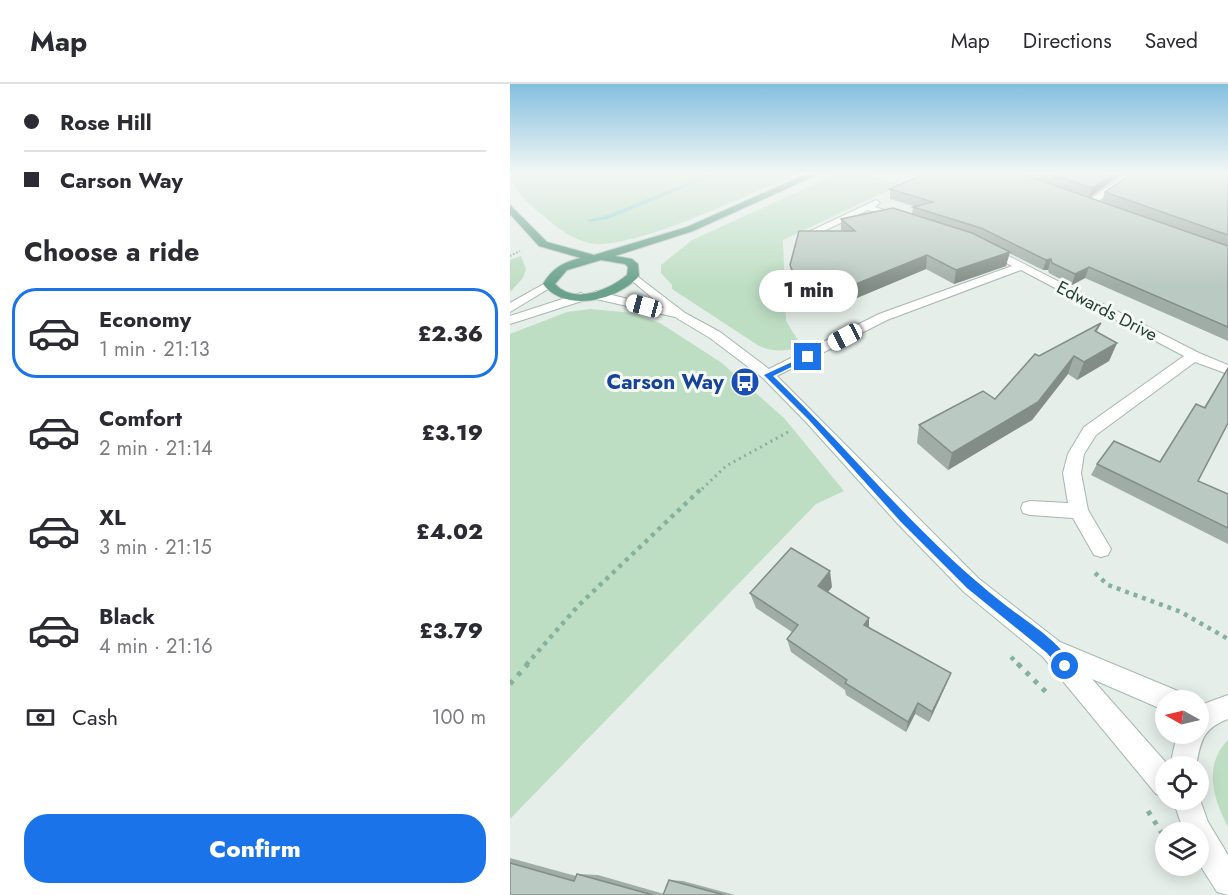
<!DOCTYPE html>
<meta charset="utf-8">
<style>
:root{--surface:#fff;--page:#f2f2f3;--text:#2b2b33;--muted:#7c7c81;--line:#e1e1e2;--accent:#1a73e8}
body{margin:0;font-family:Jost,sans-serif;background:var(--page);color:var(--text);height:100vh;display:flex;flex-direction:column;font-size:22px;white-space:nowrap}
*{box-sizing:border-box;margin:0}
p{font-size:20px;color:var(--muted)}
.icon{flex:none;width:33px;height:33px;fill:none;stroke:currentColor;stroke-width:2;stroke-linecap:round;stroke-linejoin:round}
.map{position:relative;flex:1;overflow:hidden}
.drawer{display:flex;flex-direction:column;background:var(--surface);width:510px}
.drawer>*{flex:none}
.hud{display:grid;align-content:center;height:132px;padding:0 24px;background:var(--surface)}
.needle{width:39px;rotate:278deg}
.fabs{position:absolute;left:645px;top:606px;display:grid;gap:12px}
.fabs a{display:grid;place-items:center;width:54px;height:54px;border-radius:50%;background:var(--surface);box-shadow:0 3px 15px #0003;font-size:30px}
.end{position:absolute;width:27px;height:27px;margin:-14px;border:8px solid #1a73e8;background:#fff;box-shadow:0 0 0 3px #fff}
.from{border-radius:50%}
.bubble{position:absolute;height:42px;border-radius:21px;background:var(--surface);box-shadow:0 3px 15px #0003;font-size:20px;font-weight:800;line-height:42px;text-align:center}
.car{position:absolute;width:18px;height:36px;margin:-18px -9px;border-radius:8px;box-shadow:0 0 4px 2px #0007;background:linear-gradient(#fff 24%,#345 0 40%,#fff 0 76%,#345 0 86%,#fff 0)}
.hud b{display:flex;align-items:center;gap:21px;height:57px;font-size:22px}
.hud b+b{border-top:2px solid var(--line)}
.hud i{width:15px;height:15px;background:var(--text)}
ul{padding:0;list-style:none}
li{display:flex;align-items:center;gap:18px;height:90px;margin:0 12px 9px;padding:0 12px;border:3px solid transparent;border-radius:24px}
li div{flex:1}
li b{display:block;font-size:22px}
li em{font-style:normal;font-weight:800}
li.selected{border-color:var(--accent)}
li>.icon{width:54px;height:54px;stroke-width:1.5}
h2{padding:0 24px;font-size:27px;line-height:72px}
.pay{display:flex;align-items:center;gap:15px;height:66px;padding:0 24px;font-size:22px}
.pay p{margin-inline-start:auto}
.button{display:flex;gap:12px;margin-top:auto;padding:12px 24px}
.button a{flex:1;height:69px;border-radius:24px;background:var(--accent);color:#fff;font-size:24px;font-weight:800;line-height:69px;text-align:center}
header{display:flex;align-items:center;gap:36px;box-sizing:border-box;height:84px;padding:0 30px;background:var(--surface);border-bottom:2px solid var(--line)}
header strong{font-size:28px}
nav{display:flex;gap:33px;margin-inline-start:auto;font-size:21px}
main{display:flex;flex:1;min-height:0}
.map>svg:first-child{display:block}
.green{fill:#bedec3}
.lines{fill:none;stroke-linecap:round;stroke-linejoin:round}
.stream{fill:#8ecfd1;fill-rule:evenodd}
.street-casing{stroke:#a7b6af;stroke-width:2}
.secondary-casing{stroke:#a3b9af;stroke-width:2}
.primary-casing{stroke:#c2cac6;stroke-width:2}
.path-far3{stroke:#86b19e;stroke-width:2;stroke-dasharray:1.5 2;stroke-linecap:butt}
.path-far2{stroke:#86b19e;stroke-width:3;stroke-dasharray:2 4;stroke-linecap:butt}
.path-far1{stroke:#86b19e;stroke-width:4.5;stroke-dasharray:4 5;stroke-linecap:butt}
.path{stroke:#86b19e;stroke-width:5;stroke-dasharray:4.5 7;stroke-linecap:butt}
.street{fill:#fff;fill-rule:evenodd}
.secondary{fill:#fff;fill-rule:evenodd}
.primary{fill:#6aa28d;fill-rule:evenodd}
.wall{fill:#a0ada6}
.shaded-wall{fill:#828d87}
.building{fill:#bac9c1;stroke:#828d87;stroke-width:1.5}
.route{fill:#1a73e8}
.labels{text-anchor:middle;dominant-baseline:central;stroke-width:6;stroke-linejoin:round;paint-order:stroke}
.far-street-label{font-size:18px;fill:#244035;stroke:#f6faf7}
.transit-label{font-size:21px;font-weight:bold;fill:#164399;stroke:#f6faf7;text-anchor:end}
</style>
<header>
<strong>Map</strong>
<nav><a>Map</a><a>Directions</a><a>Saved</a></nav>
</header>
<main>
<section class="drawer">
<div class="hud">
<b><i class="from"></i>Rose Hill</b>
<b><i></i>Carson Way</b>
</div>
<h2>Choose a ride</h2>
<ul>
<li class="selected"><svg class="icon" aria-label="car" viewBox="0 0 24 24"><path d="M5 17H2v-5l4-1 3-4h7l3 4 3 1v5h-3M9 17h6M6 11h13"/><circle cx="7" cy="17" r="2"/><circle cx="17" cy="17" r="2"/></svg><div><b>Economy</b><p>1 min · 21:13</p></div><em>£2.36</em></li>
<li><svg class="icon" aria-label="car" viewBox="0 0 24 24"><path d="M5 17H2v-5l4-1 3-4h7l3 4 3 1v5h-3M9 17h6M6 11h13"/><circle cx="7" cy="17" r="2"/><circle cx="17" cy="17" r="2"/></svg><div><b>Comfort</b><p>2 min · 21:14</p></div><em>£3.19</em></li>
<li><svg class="icon" aria-label="car" viewBox="0 0 24 24"><path d="M5 17H2v-5l4-1 3-4h7l3 4 3 1v5h-3M9 17h6M6 11h13"/><circle cx="7" cy="17" r="2"/><circle cx="17" cy="17" r="2"/></svg><div><b>XL</b><p>3 min · 21:15</p></div><em>£4.02</em></li>
<li><svg class="icon" aria-label="car" viewBox="0 0 24 24"><path d="M5 17H2v-5l4-1 3-4h7l3 4 3 1v5h-3M9 17h6M6 11h13"/><circle cx="7" cy="17" r="2"/><circle cx="17" cy="17" r="2"/></svg><div><b>Black</b><p>4 min · 21:16</p></div><em>£3.79</em></li>
</ul>
<div class="pay"><svg class="icon" aria-label="cash" viewBox="0 0 24 24"><path d="M3 7h18v10H3z"/><circle cx="12" cy="12" r="2"/></svg>Cash<p>100 m</p></div>
<div class="button"><a>Confirm</a></div>
</section>
<div class="map">
<svg width="718" height="811" viewBox="0 0 718 811">
<rect width="100%" height="100%" fill="#e5eee9"/>
<g class="green">
<path d="M0,88H291C248,106 119,169 79,159C59,154 44,141 29,128C18,120 0,102 0,88Z"/>
<path d="M331,88H350L390,101L273,156L276,237L289,258V264C274,267 263,268 249,262L162,205V201L151,189V181L182,156Z"/>
<polygon points="11,172 16,185 13,194 0,208 0,176"/>
<polygon points="81,225 123,229 150,239 212,279 274,334 334,407 306,420 0,735 0,250 57,228"/>
<path d="M718,656V743C703,715 693,681 718,656Z"/>
</g>
<g class="lines">
<polygon class="stream" points="205,88 212,88 98,135 80,138 77,136 95,132"/>
<g class="street-casing">
<g id="street">
<polygon points="620,88 630,88 583,121 577,121 577,117"/>
<polygon points="366,116 370,119 365,123 396,133 391,136 358,126 301,153 292,151"/>
<polygon points="477,161 689,269 718,281 718,290 685,278 586,351 574,370 571,389 578,426 601,465 598,471 591,473 584,471 563,434 520,431 513,429 511,424 513,419 520,417 558,419 553,389 558,370 574,343 674,272 511,186 377,236 263,294 253,294 251,291 253,288 369,230 502,182 473,166 472,164"/>
</g>
</g>
<g class="secondary-casing">
<g id="secondary">
<polygon points="123,189 175,229 210,248 263,288 468,494 550,558 668,607 671,616 656,616 656,627 582,595 659,682 656,682 656,713 646,710 533,573 454,508 388,440 296,338 253,294 200,254 165,233 82,214 80,211 86,207 154,224 119,194 117,192"/>
<polygon points="39,197 45,200 43,202 0,228 0,219"/>
<polygon points="71,209 77,213 75,216 0,240 0,232"/>
<path d="M718,611V635C692,645 691,657 686,682H660L667,650H688V622Z"/>
<polygon points="688,710 698,738 718,771 718,811 707,808 688,778 688,748 674,748 663,716 688,716"/>
</g>
</g>
<g class="primary-casing">
<path id="primary" d="M301,88H313L183,147L105,172L122,175L128,180L129,192C107,217 55,229 33,200C42,184 54,178 71,174L29,162L0,130V121L37,158L84,171L177,143ZM91,176L115,180L118,183L117,191C99,206 64,221 45,200L57,186Z"/>
</g>
<polyline class="path-far3" points="0,172 10,167"/>
<polyline class="path-far2" points="192,405 216,382 280,347"/>
<g class="path-far1">
<polyline points="585,489 598,501 671,528 718,555"/>
<polyline points="501,573 509,581"/>
<polyline points="16,581 69,521 193,403"/>
</g>
<g class="path">
<polyline points="508,580 536,608"/>
<polyline points="0,600 18,580"/>
<polyline points="638,727 655,754"/>
</g>
<use href="#street" class="street"/>
<use href="#secondary" class="secondary"/>
<use href="#primary" class="primary"/>
</g>
<g class="wall">
<polygon points="418,88 615,88 579,113 627,130 592,117 595,108 624,88 718,88 718,257 575,194 562,201 539,189 538,186 533,186 499,169 496,182 444,200 416,185 342,216 293,223 282,195 280,181 331,147 331,135 402,130 403,123 404,122 380,115 380,105"/>
<polygon points="591,239 587,248 607,259 599,277 567,296 558,290 522,336 438,386 407,359 409,341 485,315 529,272"/>
<polygon points="718,284 688,397 718,410 718,460 581,391 587,380 649,378 686,320 694,323"/>
<polygon points="322,503 318,508 359,534 359,543 441,589 436,601 419,638 405,630 396,648 336,611 335,606 281,568 277,555 282,548 246,524 240,509"/>
<polygon points="0,774 66,792 67,790 88,791 154,810 159,796 173,797 225,811 0,811"/>
</g>
<g class="shaded-wall">
<polygon points="605,88 615,88 579,114 582,104"/>
<polygon points="500,168 496,182 444,200 446,186"/>
<polygon points="417,171 416,185 342,216 293,223 292,209"/>
<polygon points="541,175 538,186 533,186 536,176"/>
<polygon points="579,183 575,194 562,201 565,190"/>
<polygon points="607,259 599,277 567,296 574,278"/>
<polygon points="564,272 558,290 522,336 438,386 442,369"/>
<polygon points="320,487 322,503 310,518 308,502"/>
<polygon points="359,534 359,548 354,541"/>
<polygon points="441,589 436,601 419,638 422,628"/>
<polygon points="408,619 405,630 396,648 398,638"/>
</g>
<g class="building">
<polygon points="418,88 506,88 718,162 718,243 579,183 565,190 542,179 541,175 536,176 471,144 403,123 423,118 380,105"/>
<polygon points="534,88 605,88 582,104"/>
<polygon points="624,88 714,88 718,89 718,151 595,108"/>
<polygon points="383,124 462,149 500,168 446,186 417,171 341,202 292,209 280,181 289,147 345,147 331,135"/>
<polygon points="591,239 585,247 607,259 574,278 564,272 528,318 442,369 409,341 473,307 485,315 525,270 529,272"/>
<polygon points="718,284 718,339 688,397 718,410 718,444 587,380 604,357 650,378 686,320 695,324"/>
<polygon points="281,464 320,487 308,502 359,534 354,541 441,589 422,628 408,619 398,638 335,599 337,596 277,555 288,541 240,509"/>
<polygon points="0,779 64,797 67,790 143,811 0,811"/>
<polygon points="159,796 214,811 153,811"/>
</g>
<linearGradient id="sky" x2="0" y2="1"><stop stop-color="#84bfdf"/><stop offset="0.44" stop-color="#f3f7f5"/><stop offset="1" stop-color="#f3f7f5" stop-opacity="0"/></linearGradient>
<rect width="718" height="202" fill="url(#sky)"/>
<path class="route" d="M295,272L302,273L263,292C341,367 409,454 494,520C514,536 552,558 562,582L560,586L555,588L551,586L537,569L457,504L391,438L299,336L254,291Z"/>
<defs>
<g id="bus-disc" transform="scale(1.5)"><circle r="9.5" fill="#1a4fb4" stroke="#f6faf7"/><path d="M-5-6H5V4H4V6H2V4H-2V6H-4V4H-5ZM-3.5-4V0h7V-4ZM-3.5 1.2v1.5H-2V1.2ZM2 1.2v1.5H3.5V1.2Z" fill="#fff"/></g>
</defs>
<g fill-rule="evenodd">
<use href="#bus-disc" x="235" y="298"/>
</g>
<g class="labels">
<g class="far-street-label">
<text transform="translate(597 227) rotate(27)">Edwards Drive</text>
</g>
<g class="transit-label">
<text x="214" y="298">Carson Way</text>
</g>
</g>
</svg>
<div class="fabs">
<a><svg class="needle" viewBox="-14 -14 28 28"><path d="M0-13l5 13h-10z" fill="#e53935"/><path d="M0 13l5-13h-10z" fill="#7c7c81"/></svg></a>
<a><svg class="icon" aria-label="locate" viewBox="0 0 24 24"><circle cx="12" cy="12" r="6"/><path d="M12 2v4M12 18v4M2 12h4M18 12h4"/></svg></a>
<a><svg class="icon" aria-label="layers" viewBox="0 0 24 24"><path d="M12 4l9 5-9 5-9-5zM3 14l9 5 9-5"/></svg></a>
</div>
<i class="end from" style="left:555px;top:582px"></i>
<i class="end" style="left:298px;top:273px"></i>
<div class="bubble" style="left:249px;top:186px;width:99px">1 min</div>
<i class="car" style="left:134px;top:222px;rotate:285deg"></i>
<i class="car" style="left:335px;top:253px;rotate:242deg"></i>
</div>
</main>
